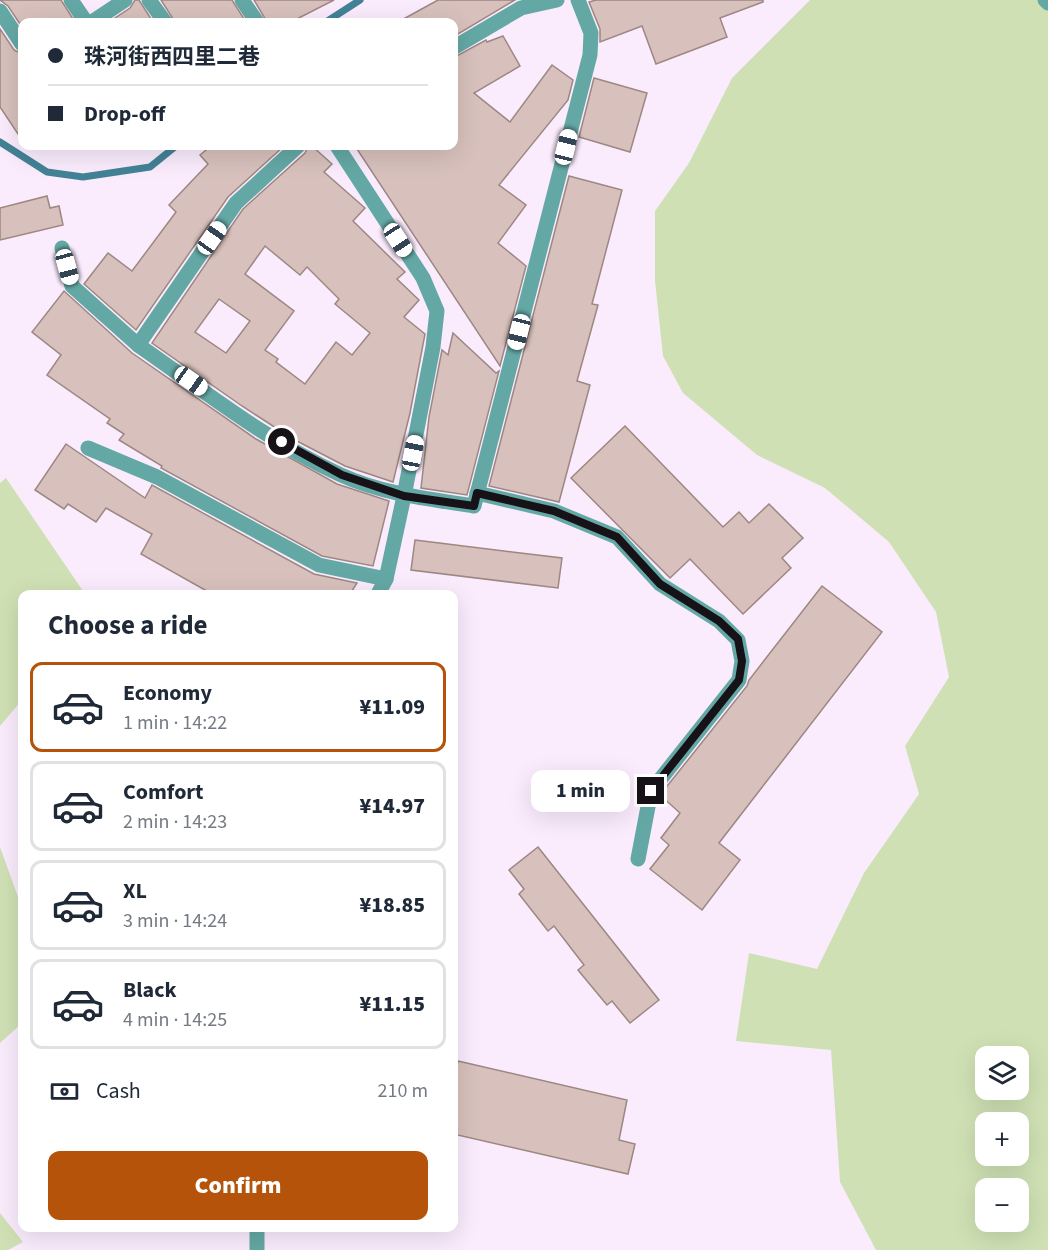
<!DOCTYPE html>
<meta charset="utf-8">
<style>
:root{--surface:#fff;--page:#f6f6f7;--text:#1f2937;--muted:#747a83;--line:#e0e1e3;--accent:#b45309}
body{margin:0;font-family:"Source Sans 3","Noto Sans SC",sans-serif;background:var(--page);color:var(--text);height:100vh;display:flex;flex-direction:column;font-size:22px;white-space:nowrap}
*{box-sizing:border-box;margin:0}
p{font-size:20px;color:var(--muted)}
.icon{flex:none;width:33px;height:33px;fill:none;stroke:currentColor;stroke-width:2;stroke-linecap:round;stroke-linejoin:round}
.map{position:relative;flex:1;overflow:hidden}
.sheet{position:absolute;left:18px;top:590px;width:440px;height:642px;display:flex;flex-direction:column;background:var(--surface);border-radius:12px;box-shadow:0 6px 24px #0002}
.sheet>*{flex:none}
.hud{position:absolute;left:18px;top:18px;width:440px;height:132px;border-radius:12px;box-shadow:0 6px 24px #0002;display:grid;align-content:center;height:132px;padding:0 30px;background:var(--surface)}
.tools{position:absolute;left:975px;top:1046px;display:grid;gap:12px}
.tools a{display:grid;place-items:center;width:54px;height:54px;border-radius:12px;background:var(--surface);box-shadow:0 6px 24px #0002;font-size:30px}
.end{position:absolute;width:27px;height:27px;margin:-14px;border:8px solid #161217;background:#fff;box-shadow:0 0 0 3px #fff}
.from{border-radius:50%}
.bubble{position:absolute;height:42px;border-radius:12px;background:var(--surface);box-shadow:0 6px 24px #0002;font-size:20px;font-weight:800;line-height:42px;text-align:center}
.car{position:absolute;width:18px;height:36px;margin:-18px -9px;border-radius:8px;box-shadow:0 0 4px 2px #0007;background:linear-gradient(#fff 24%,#345 0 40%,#fff 0 76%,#345 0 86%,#fff 0)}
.hud b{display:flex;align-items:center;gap:21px;height:57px;font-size:22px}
.hud b+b{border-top:2px solid var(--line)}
.hud i{width:15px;height:15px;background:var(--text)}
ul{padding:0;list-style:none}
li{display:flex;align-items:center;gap:18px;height:90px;margin:0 12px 9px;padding:0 18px;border:3px solid var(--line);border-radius:12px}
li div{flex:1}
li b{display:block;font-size:22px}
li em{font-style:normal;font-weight:800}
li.current{border-color:var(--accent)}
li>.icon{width:54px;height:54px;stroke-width:1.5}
h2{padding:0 30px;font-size:27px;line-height:72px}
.pay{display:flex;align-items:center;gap:15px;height:66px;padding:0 30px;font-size:22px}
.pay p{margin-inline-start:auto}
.button{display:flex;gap:12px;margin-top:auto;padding:12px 30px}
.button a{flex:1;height:69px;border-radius:12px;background:var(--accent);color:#fff;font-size:24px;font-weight:800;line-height:69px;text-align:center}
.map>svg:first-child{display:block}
.green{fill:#cfe1b4;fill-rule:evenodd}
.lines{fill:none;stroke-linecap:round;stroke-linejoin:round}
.stream{stroke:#438296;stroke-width:7}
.building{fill:#d8c1bc;stroke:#9d8783;stroke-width:1.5;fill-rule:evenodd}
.minor{stroke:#64a8a5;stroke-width:15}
.route{stroke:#161217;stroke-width:8}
</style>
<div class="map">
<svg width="1048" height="1250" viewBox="0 0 1048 1250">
<rect width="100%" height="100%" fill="#faecfd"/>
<g class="green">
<path d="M810,0H1048V1250H876L840,1182L831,1050L736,1041L749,953L817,969L864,873L919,794L905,746L949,677L936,612L889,542L825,488L757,455L683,393L663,356L655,281V211L689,163L732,78ZM986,1056H1018V1089H986ZM986,1122H1018V1155H986ZM986,1188H1018V1221H986Z"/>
<polygon points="6,478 85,594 22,594 22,700 0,726 0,483"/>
<polygon points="0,847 22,908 22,1023 0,1043"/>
<polygon points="0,1213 23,1242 8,1250 0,1250"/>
</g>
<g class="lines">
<g class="stream">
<polyline points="326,22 360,0"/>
<polyline points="0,142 47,172 83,177 150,167 176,146"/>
</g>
</g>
<g class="building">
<polygon points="0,0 61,0 75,22 22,22 22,27 8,6"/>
<polygon points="135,0 139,0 153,22 109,22 130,8"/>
<polygon points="161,0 232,0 246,22 175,22"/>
<polygon points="254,0 334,0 291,22 267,22"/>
<polygon points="438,0 515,0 453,37 453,22 398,22"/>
<polygon points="596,0 763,0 763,2 720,18 727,37 656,64 642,26 600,42 600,29 589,2"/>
<polygon points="0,29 14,50 22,54 22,140 0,107"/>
<polygon points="503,36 520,66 474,93 510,122 552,65 573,80 568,100 499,185 526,205 498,243 526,266 500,366 355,146 453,146 453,58 486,40 487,42"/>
<polygon points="594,78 647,93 630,152 579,137"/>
<polygon points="211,146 284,146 228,197 136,330 84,284 108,253 132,271 176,212 169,205 208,164 200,155"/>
<path d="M308,146H312L332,164L324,172L365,208L353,221L405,272L397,279L419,300L404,317L425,334L410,413L393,482L345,466L293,439L242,406L152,343L243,209L305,153ZM265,246L300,275L307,267L339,299L335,304L370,333L352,355L336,342L305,384L276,362L278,359L265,350L294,311L245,274ZM219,299L250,321L226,353L195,332Z"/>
<polygon points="569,176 622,190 592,304 598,305 577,381 590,385 559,502 489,486"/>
<polygon points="47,196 50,208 59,206 63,225 0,240 0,208"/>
<polygon points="64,291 132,353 256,439 337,484 389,501 373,566 322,556 161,468 162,466 119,440 124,434 107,423 110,419 47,375 61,355 32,332"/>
<polygon points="453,333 496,373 499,371 467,495 421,488 429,417 442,350 448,355"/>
<polygon points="625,426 723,527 739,512 749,523 769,504 803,538 782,558 791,568 743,614 690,559 670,578 571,478"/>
<polygon points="66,444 145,498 152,485 314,574 357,583 350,594 212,594 141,554 152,534 106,508 96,522 68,504 64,509 35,490"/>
<polygon points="415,540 562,558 558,588 411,570"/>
<polygon points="822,586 882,632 719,843 740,860 702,910 650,869 669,845 661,838 680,813 660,795 747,686 749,680"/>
<polygon points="538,847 659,1000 630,1023 612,1001 607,1005 578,970 584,965 554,926 548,931 519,894 524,889 509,870"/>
<polygon points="458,1061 627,1100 619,1140 635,1144 628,1174 453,1134 453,1084"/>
</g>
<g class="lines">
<g class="minor">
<polyline points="71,0 86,22"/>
<polyline points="149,0 165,22"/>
<polyline points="242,0 257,22"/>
<polyline points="1045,0 1048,3"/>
<polyline points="0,11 22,44"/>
<polyline points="92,22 125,0"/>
<polyline points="453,48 521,8 557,0"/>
<path d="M298,146L236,203L138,345C203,390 268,442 341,475C383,494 429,499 474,506L590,55L591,33L578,0"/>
<polyline points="337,146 423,278 437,311 433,347 404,496 386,579 378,594"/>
<polyline points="62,248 72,286 138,345"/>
<polyline points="88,448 157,477 319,565 386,579"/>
<polyline points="477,493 554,511 617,537 660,584 719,621 738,640 742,661 739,680 651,791 638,859"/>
<polyline points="257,1250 257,1227"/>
</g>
</g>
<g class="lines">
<polyline class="route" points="282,442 342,475 404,496 474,506 477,493 554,511 617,537 660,584 719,621 738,639 742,661 739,680 651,791"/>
</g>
</svg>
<div class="tools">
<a><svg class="icon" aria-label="layers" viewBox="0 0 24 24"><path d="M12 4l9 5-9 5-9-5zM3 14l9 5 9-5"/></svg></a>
<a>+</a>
<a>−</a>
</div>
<i class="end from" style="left:282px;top:442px"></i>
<i class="end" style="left:651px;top:791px"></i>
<div class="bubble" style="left:531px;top:770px;width:99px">1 min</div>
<i class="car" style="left:566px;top:147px;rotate:14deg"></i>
<i class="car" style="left:212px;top:238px;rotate:35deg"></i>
<i class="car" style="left:398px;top:240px;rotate:147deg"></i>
<i class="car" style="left:67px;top:267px;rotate:165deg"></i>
<i class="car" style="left:519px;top:332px;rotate:194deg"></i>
<i class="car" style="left:191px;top:381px;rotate:125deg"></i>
<i class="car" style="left:413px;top:453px;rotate:11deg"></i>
<div class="hud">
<b><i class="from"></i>珠河街西四里二巷</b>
<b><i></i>Drop-off</b>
</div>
<section class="sheet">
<h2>Choose a ride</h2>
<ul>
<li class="current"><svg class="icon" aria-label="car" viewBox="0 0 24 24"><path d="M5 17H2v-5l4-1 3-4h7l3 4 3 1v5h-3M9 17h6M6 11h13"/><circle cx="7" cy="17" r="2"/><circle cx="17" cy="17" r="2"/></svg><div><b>Economy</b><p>1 min · 14:22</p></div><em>¥11.09</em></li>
<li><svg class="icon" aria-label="car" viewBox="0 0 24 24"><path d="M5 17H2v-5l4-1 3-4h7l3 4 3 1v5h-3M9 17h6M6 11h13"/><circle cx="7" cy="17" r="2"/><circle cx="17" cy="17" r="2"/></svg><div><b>Comfort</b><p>2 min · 14:23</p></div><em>¥14.97</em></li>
<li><svg class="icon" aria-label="car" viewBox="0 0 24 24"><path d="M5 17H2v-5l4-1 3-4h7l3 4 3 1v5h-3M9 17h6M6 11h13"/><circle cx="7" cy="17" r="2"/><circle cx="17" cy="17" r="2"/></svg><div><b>XL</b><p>3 min · 14:24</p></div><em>¥18.85</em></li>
<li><svg class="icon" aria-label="car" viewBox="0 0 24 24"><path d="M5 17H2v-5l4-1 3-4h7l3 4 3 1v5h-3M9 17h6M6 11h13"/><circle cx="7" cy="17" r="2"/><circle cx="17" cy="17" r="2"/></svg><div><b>Black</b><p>4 min · 14:25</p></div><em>¥11.15</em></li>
</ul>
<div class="pay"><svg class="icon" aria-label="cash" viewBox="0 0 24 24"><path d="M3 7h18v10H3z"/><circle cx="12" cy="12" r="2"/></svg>Cash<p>210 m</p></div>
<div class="button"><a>Confirm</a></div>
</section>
</div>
